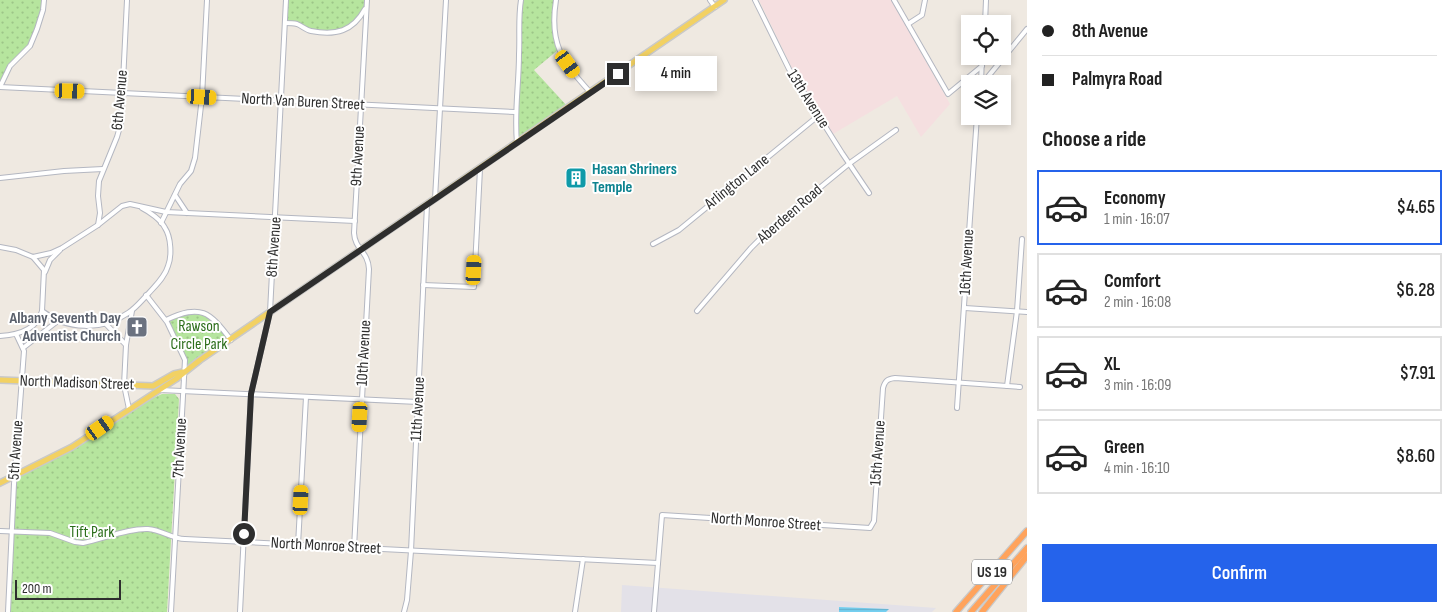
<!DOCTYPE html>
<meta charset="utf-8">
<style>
:root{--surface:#fff;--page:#f6f6f6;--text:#222;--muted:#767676;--line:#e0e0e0;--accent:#2563eb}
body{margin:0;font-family:"Sofia Sans Condensed",sans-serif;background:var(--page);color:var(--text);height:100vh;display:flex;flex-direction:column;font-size:19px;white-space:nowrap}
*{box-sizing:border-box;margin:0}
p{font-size:16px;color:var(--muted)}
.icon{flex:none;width:28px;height:28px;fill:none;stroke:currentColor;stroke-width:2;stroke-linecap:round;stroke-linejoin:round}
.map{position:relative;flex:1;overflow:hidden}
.sheet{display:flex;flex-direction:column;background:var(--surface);width:425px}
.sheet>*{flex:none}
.guide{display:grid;align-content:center;height:110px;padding:0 15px;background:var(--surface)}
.controls{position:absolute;left:961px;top:15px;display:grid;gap:10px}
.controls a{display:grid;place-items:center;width:50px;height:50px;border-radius:0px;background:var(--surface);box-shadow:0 2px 8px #0003;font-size:25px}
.scale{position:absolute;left:15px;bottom:12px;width:106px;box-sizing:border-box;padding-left:5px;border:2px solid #2e2e2e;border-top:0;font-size:14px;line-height:18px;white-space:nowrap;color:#2e2e2e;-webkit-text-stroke:4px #fff;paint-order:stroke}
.end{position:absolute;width:22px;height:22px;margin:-11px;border:6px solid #2e2e2e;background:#fff;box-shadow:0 0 0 2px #fff}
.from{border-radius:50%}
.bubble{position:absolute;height:35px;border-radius:0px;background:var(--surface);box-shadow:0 2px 8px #0003;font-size:16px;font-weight:600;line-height:35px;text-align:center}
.car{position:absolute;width:15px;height:30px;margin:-15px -8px;border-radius:6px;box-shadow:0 0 4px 1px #0007;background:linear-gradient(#f5c518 24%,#345 0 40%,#f5c518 0 76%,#345 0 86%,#f5c518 0)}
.guide b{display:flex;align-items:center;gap:18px;height:48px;font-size:19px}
.guide b+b{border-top:1px solid var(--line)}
.guide i{width:12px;height:12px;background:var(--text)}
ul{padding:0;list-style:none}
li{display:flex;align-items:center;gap:15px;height:75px;margin:0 10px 8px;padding:0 5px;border:2px solid var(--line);border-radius:0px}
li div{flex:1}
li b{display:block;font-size:19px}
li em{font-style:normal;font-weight:600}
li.active{border-color:var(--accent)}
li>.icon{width:45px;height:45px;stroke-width:1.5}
h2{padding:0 15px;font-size:22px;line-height:60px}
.cta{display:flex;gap:10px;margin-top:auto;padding:10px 15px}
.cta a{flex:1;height:58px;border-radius:0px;background:var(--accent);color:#fff;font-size:20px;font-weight:600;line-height:58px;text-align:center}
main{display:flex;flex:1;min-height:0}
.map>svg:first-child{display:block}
.industrial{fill:#e3e1e8}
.medical{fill:#f5dfe0}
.park{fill:url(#park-dots)}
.water{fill:url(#water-rules)}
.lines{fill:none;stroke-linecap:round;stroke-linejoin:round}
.minor-casing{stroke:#b4b7c1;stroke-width:6}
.major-casing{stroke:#c9c9c9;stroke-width:8}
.highway-casing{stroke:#c9c9c9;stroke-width:8}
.minor{stroke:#fff;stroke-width:4}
.major{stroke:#f2d163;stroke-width:5}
.highway{stroke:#ffa35c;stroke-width:5.5}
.route{stroke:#2e2e2e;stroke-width:6}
.labels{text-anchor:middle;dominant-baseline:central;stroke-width:4;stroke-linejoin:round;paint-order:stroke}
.shield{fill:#fff;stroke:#6d6d6d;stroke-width:1}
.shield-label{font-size:15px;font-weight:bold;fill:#2e2e2e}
.street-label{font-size:16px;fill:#2e2e2e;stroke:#fff}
.culture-label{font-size:16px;font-weight:bold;fill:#0d838f;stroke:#fff;text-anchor:start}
.worship-label{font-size:16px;font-weight:bold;fill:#5b616d;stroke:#fff;text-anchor:end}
.park-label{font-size:16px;fill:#2c6e1b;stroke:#fff}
</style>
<main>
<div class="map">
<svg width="1027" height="612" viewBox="0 0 1027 612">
<defs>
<pattern id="park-dots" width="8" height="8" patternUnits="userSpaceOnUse" patternTransform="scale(1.25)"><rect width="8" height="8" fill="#b6e59e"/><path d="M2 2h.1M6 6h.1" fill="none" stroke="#9dc588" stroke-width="1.8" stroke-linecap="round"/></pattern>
<pattern id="water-rules" width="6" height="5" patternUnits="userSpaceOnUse" patternTransform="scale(1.25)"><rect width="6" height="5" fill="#75cff0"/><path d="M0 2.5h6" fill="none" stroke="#66b2ce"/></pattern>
</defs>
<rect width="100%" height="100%" fill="#efe9e1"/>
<polygon class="industrial" points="622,585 936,608 932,612 621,612"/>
<polygon class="medical" points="759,0 891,0 950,104 921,137 897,96 833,134 793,70"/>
<g class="park">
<polygon points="0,0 43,0 42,10 29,45 14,60 0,85"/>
<polygon points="287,0 366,0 366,7 360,17 341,31 312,30 285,22"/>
<path d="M521,0H555C552,17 551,34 558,50L534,70L568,107L518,142L517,129Z"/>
<polygon points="196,312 210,316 231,339 185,371 185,360 166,320 175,316"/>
<polygon points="162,394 175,394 179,399 167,612 9,612 15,476 73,448 129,409"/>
</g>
<polygon class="water" points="839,607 889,609 886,612 839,612"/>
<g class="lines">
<g class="minor-casing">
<g id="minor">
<path d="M556,0C549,44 562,61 590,92"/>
<polyline points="710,0 715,7"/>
<polyline points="755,0 789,69 842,153 869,193"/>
<polyline points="894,0 948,94 982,66"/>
<path d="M285,23C289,23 293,23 297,24C302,26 306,30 311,31C336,36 353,31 365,9"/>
<polyline points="908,24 922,15 925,0"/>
<polyline points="985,24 986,0"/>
<polyline points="981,84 982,56"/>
<polyline points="982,84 1027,29"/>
<polyline points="0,87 515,112"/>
<polyline points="0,87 10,66 30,46 37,29 43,10 44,0"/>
<path d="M517,143C514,112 519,85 519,54C520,36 518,18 521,0"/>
<polyline points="0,178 64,171 103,169"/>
<polyline points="175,195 187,213"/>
<polyline points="435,199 446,0"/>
<polyline points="161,223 180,184 191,171 195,158 202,97 207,0"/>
<polyline points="98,225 100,213 98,196 99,181 117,137 121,123 127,0"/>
<polyline points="653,244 679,230 818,116"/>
<polyline points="0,247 16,250 33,257 51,253 62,248 98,225 122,206 130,204 166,212 355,221"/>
<path d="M33,257L44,270L42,311C67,330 102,331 128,313C136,308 142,300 148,294C155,286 165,277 168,266C172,256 171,237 165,228C161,220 150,212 142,208"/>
<polyline points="45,272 50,260 60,250"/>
<polyline points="423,285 474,287 480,169"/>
<polyline points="146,295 167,322 185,360 171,612"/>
<polyline points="965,308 1027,312"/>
<polyline points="697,311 751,248 772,227 850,163 896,130"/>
<path d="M166,320C201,304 209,311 231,340"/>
<polyline points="105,323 126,345 124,385 129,409"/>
<path d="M0,336C17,335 37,330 42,311"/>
<polyline points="126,345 132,311"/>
<polyline points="23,348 59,320"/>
<polyline points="1007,386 1017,311 1022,239"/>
<polyline points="160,390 418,402"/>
<polyline points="957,408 977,116"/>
<path d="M0,531L50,533L75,542L83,543C103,539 129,528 148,529C162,530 172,539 185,539L658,563"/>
<polyline points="298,545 306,397"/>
<path d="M354,548L369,269C368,251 355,250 354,233L367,0"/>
<polyline points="8,612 14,484 24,351 16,334"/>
<polyline points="240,612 251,394 270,312 286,0"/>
<polyline points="404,612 407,600 411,551 427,205"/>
<polyline points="575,612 583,559"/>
<path d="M654,612L662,515L870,528L874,521L883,388C885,381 887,379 895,378L1020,387"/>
</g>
</g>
<g class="major-casing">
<g id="major">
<polyline points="0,380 153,386 174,374 183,372"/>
<polyline points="0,483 72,447 176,379 200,360 724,0"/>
</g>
</g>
<g class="highway-casing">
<g id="highway">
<polyline points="956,612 1027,531"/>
<polyline points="971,612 1027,548"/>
<polyline points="982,612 1027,556"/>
</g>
</g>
<use href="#minor" class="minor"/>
<use href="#major" class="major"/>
<use href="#highway" class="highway"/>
</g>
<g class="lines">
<polyline class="route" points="244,534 251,394 270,312 618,74"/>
</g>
<defs>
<g id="building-square" transform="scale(1.125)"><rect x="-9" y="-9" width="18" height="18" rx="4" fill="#0f9aa8" stroke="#fff"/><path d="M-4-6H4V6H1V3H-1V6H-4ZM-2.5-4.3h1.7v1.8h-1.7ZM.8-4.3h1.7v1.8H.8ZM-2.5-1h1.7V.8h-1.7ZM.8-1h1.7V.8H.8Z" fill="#fff"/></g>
<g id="church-square" transform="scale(1.125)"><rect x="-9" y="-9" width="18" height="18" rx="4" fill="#6b7280" stroke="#fff"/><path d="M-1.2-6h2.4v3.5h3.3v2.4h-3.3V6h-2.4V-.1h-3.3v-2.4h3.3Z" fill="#fff"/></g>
</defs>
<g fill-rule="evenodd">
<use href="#building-square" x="576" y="178"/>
<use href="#church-square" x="137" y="327"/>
</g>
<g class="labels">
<rect class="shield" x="972" y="559.5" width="40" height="25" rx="4"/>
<g class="shield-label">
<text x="992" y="572">US 19</text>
</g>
<g class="street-label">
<text transform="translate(808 99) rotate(58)">13th Avenue</text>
<text transform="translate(120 100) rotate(-85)">6th Avenue</text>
<text transform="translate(303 102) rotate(3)">North Van Buren Street</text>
<text transform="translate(358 156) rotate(-87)">9th Avenue</text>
<text transform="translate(737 182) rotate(-39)">Arlington Lane</text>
<text transform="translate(790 214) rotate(-41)">Aberdeen Road</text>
<text transform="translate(274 247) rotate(-86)">8th Avenue</text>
<text transform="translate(967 262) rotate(-87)">16th Avenue</text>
<text transform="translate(364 353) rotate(-87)">10th Avenue</text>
<text transform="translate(77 383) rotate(2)">North Madison Street</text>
<text transform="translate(418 409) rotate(-87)">11th Avenue</text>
<text transform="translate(180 448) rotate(-87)">7th Avenue</text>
<text transform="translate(16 450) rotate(-86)">5th Avenue</text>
<text transform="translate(878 453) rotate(-86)">15th Avenue</text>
<text transform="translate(766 522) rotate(4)">North Monroe Street</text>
<text transform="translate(326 546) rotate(3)">North Monroe Street</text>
</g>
<g class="culture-label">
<text x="592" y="169">Hasan Shriners<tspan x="592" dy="18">Temple</tspan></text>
</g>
<g class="worship-label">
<text x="121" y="318">Albany Seventh Day<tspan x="121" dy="18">Adventist Church</tspan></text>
</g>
<g class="park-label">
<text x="199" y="326">Rawson<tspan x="199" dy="18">Circle Park</tspan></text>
<text x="92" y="532">Tift Park</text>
</g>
</g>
</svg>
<div class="controls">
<a><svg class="icon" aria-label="locate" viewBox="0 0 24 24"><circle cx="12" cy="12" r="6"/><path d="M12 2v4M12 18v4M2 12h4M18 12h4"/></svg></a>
<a><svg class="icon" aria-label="layers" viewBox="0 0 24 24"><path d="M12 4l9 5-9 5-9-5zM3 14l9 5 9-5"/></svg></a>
</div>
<div class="scale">200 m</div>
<i class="end from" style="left:244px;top:534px"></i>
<i class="end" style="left:618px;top:74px"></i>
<div class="bubble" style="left:635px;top:56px;width:82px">4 min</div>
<i class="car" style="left:568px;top:64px;rotate:144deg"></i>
<i class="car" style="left:70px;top:91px;rotate:92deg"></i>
<i class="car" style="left:202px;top:97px;rotate:93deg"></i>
<i class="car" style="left:474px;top:270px;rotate:3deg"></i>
<i class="car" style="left:360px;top:417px;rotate:183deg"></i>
<i class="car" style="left:100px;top:428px;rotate:55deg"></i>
<i class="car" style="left:301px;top:500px;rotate:3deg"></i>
</div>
<section class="sheet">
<div class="guide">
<b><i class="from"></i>8th Avenue</b>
<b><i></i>Palmyra Road</b>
</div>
<h2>Choose a ride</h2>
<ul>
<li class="active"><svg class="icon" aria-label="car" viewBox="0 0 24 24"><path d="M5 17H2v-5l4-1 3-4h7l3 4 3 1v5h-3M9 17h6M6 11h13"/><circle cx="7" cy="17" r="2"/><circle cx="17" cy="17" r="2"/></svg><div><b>Economy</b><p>1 min · 16:07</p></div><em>$4.65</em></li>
<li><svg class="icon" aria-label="car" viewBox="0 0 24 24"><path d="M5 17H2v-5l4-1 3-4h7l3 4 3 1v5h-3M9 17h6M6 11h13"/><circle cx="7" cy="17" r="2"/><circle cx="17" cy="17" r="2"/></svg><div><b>Comfort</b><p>2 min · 16:08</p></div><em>$6.28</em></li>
<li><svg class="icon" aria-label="car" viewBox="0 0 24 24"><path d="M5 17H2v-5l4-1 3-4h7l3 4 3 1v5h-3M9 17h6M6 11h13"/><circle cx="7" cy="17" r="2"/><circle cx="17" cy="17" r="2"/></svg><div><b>XL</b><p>3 min · 16:09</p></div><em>$7.91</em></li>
<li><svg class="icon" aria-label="car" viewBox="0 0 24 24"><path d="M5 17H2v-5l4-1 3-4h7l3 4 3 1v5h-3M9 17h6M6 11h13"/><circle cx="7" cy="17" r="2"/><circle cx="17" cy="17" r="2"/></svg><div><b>Green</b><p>4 min · 16:10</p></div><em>$8.60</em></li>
</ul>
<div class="cta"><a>Confirm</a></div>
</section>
</main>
